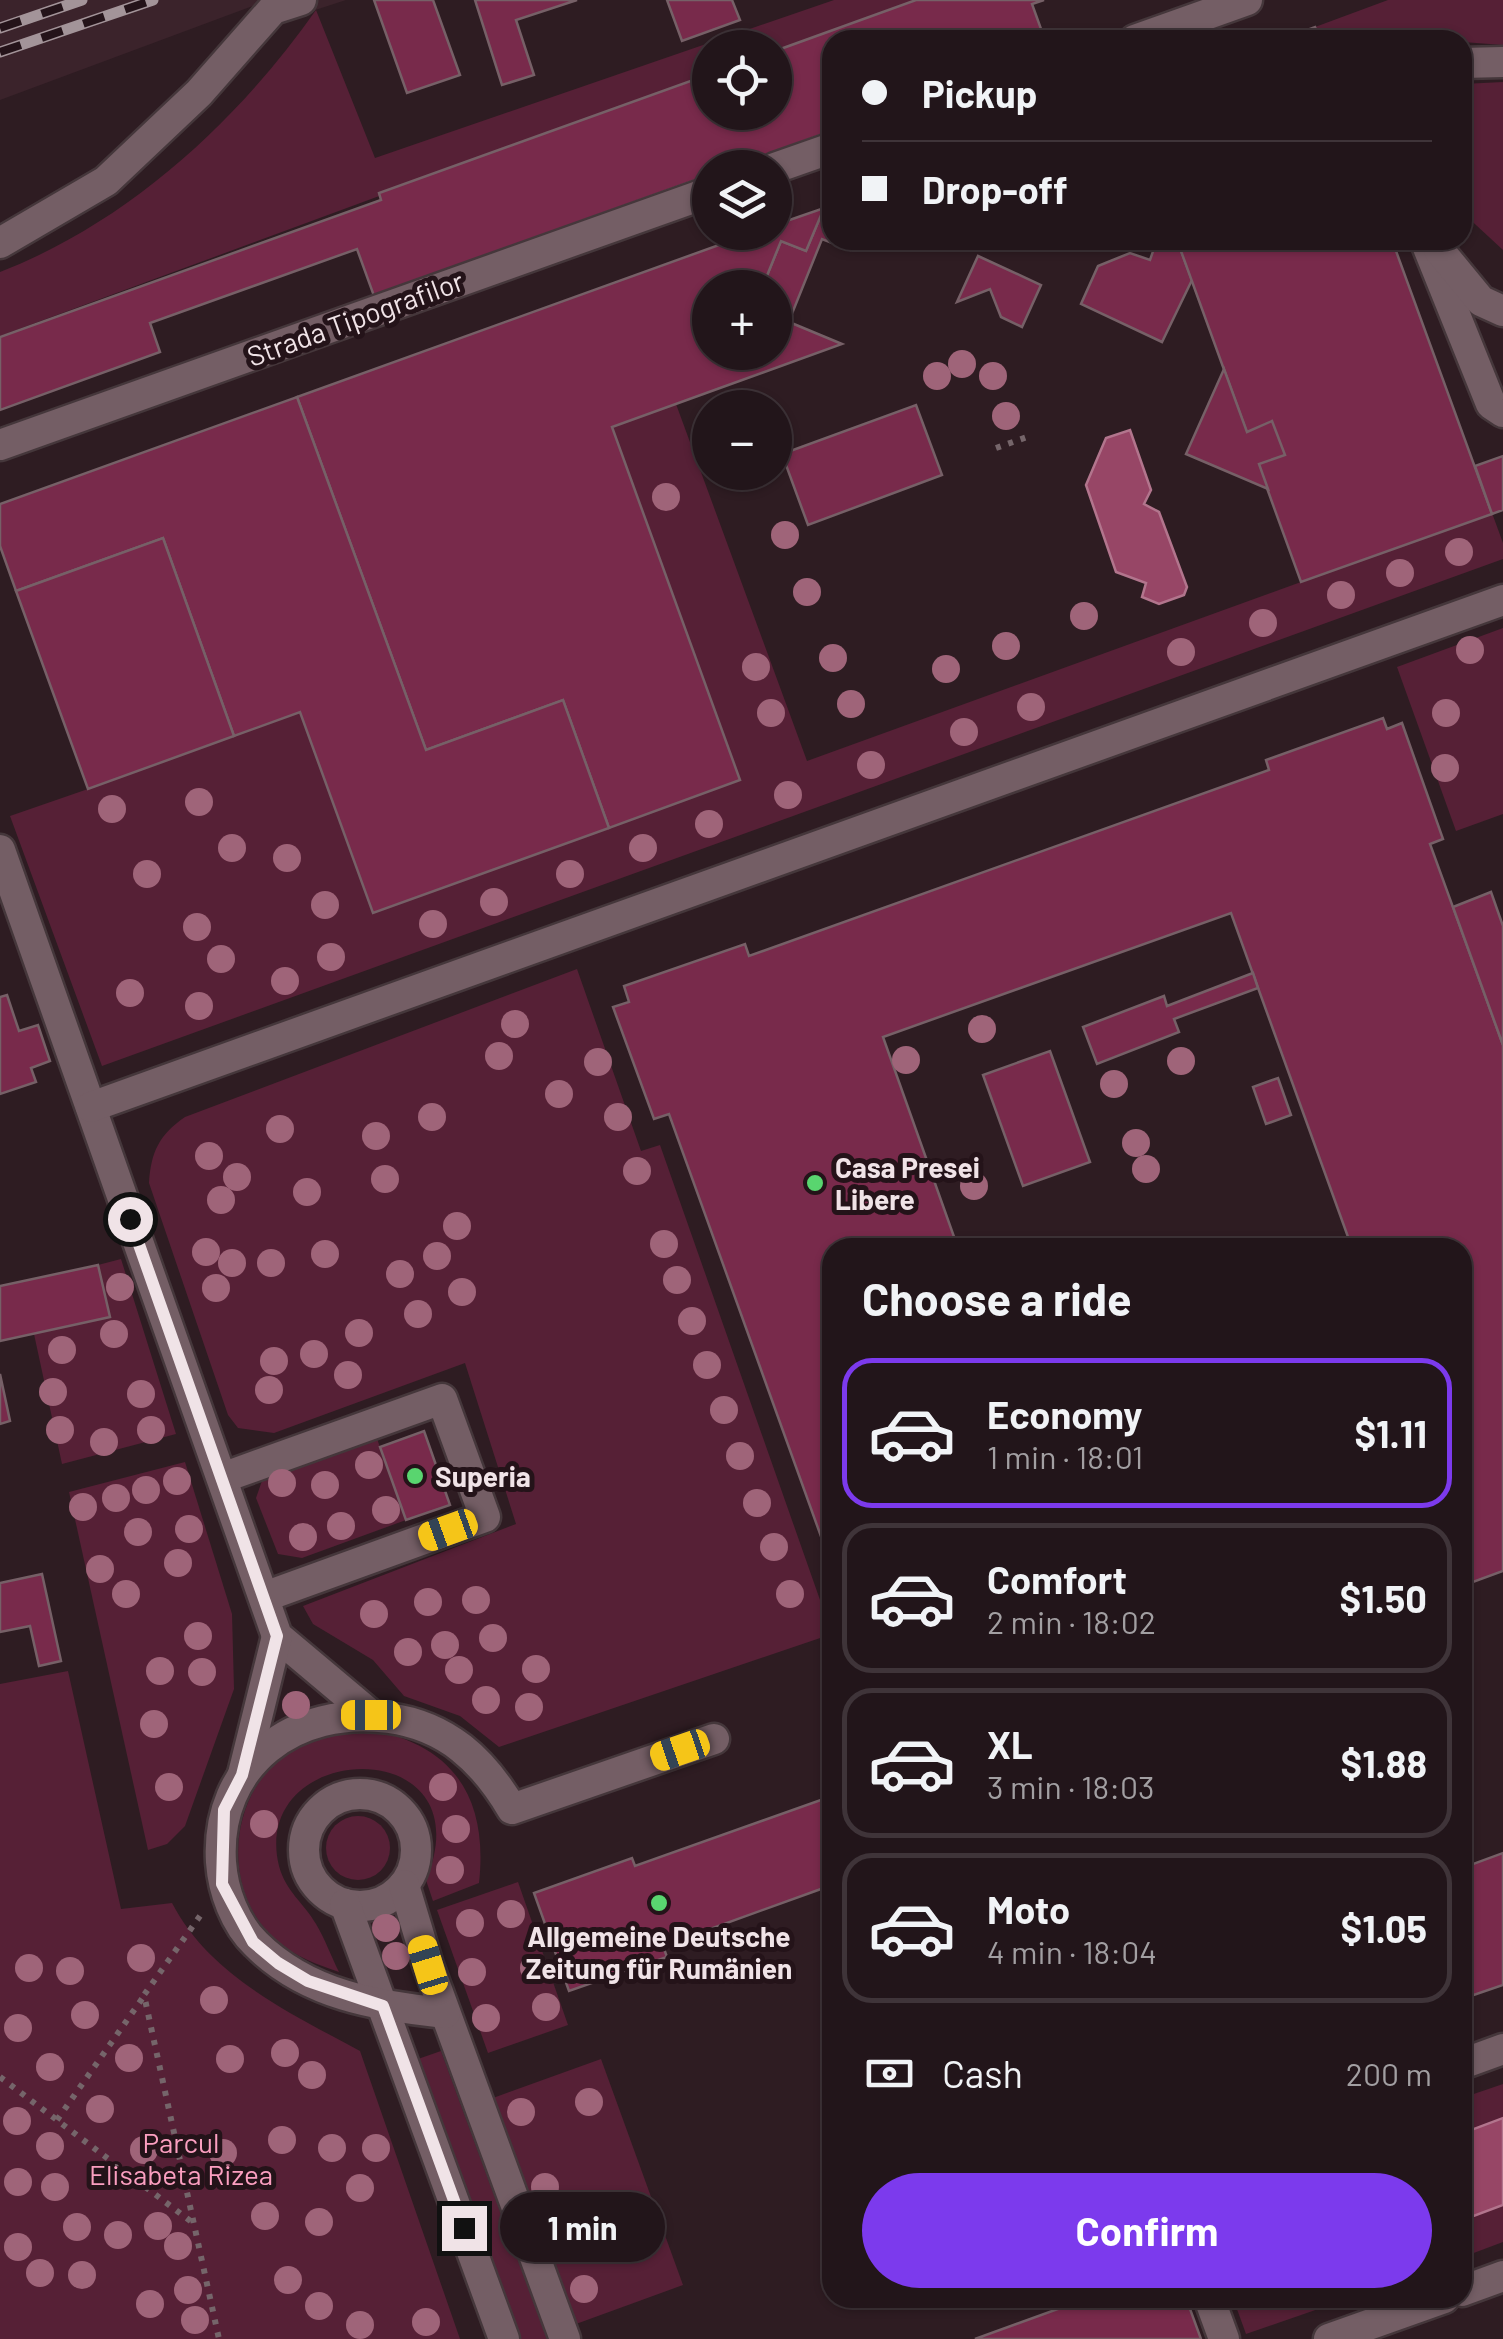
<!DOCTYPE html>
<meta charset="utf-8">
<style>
:root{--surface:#22151a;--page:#2e2227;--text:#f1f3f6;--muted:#a29fa2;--line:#3f3439;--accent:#7c3aed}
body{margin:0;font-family:Barlow,sans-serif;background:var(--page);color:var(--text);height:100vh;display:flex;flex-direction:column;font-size:38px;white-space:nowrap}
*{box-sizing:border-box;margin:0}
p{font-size:32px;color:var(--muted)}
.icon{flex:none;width:55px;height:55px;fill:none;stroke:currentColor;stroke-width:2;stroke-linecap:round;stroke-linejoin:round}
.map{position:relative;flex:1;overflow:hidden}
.sheet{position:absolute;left:822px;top:1238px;width:650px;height:1070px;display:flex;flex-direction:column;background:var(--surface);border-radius:30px;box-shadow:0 2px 8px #0004,0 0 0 2px var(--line)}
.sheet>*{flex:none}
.top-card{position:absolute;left:822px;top:30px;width:650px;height:220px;border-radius:30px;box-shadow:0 2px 8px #0004,0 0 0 2px var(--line);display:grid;align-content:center;height:220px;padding:0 40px;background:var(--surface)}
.fabs{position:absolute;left:692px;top:30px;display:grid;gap:20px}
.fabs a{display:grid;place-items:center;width:100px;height:100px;border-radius:50%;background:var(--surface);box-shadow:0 2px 8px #0004,0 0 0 2px var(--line);font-size:50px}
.end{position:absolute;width:45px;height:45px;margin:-22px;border:12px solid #f0e3e7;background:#111;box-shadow:0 0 0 5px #111}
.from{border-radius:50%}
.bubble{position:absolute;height:70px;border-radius:35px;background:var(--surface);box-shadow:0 2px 8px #0004,0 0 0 2px var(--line);font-size:32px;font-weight:700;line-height:70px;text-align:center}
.car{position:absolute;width:30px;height:60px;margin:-30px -15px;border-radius:12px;box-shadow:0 0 8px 2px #0007;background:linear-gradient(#f5c518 24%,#345 0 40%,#f5c518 0 76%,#345 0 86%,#f5c518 0)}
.top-card b{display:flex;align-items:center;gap:35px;height:95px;font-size:38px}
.top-card b+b{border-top:2px solid var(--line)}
.top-card i{width:25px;height:25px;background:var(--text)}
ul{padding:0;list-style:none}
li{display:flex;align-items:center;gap:30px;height:150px;margin:0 20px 15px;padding:0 20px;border:5px solid var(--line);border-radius:30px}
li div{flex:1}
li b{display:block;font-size:38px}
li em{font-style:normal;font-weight:700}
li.current{border-color:var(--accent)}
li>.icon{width:90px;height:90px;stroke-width:1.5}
h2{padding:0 40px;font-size:45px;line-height:120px}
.pay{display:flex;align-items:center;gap:25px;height:110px;padding:0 40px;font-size:38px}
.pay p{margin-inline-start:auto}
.primary-button{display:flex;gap:20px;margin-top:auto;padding:20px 40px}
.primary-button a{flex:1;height:115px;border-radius:60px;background:var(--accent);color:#fff;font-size:40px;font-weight:700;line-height:115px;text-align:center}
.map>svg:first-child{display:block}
.built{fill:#3b232b}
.green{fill:#562036}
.water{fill:#974666;stroke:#b2758d;stroke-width:2.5}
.building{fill:#782a4b;stroke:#766067;stroke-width:2.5}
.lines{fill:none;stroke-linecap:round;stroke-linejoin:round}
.minor-casing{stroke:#45373b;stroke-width:35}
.path{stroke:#75656a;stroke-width:6;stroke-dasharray:5 8;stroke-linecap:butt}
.minor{stroke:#745e65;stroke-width:30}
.rail-casing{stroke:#a39499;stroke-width:11}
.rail{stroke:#241319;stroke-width:8;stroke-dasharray:22;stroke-linecap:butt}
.tree{fill:#9f6479}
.route{stroke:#f0e3e7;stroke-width:12}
.poi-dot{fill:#59d56f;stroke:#241319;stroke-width:4}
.labels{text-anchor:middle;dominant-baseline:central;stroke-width:10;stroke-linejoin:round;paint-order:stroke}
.street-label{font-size:28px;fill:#f0e3e7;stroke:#241319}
.poi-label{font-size:28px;font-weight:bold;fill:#f0e3e7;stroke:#241319;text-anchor:start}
.park-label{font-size:28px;fill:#fb9fc0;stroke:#241319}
</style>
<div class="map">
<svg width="1503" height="2339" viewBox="0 0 1503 2339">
<rect width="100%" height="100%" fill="#2e1c22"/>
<polygon class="built" points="0,0 346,0 266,26 258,4 0,100"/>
<g class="green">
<path d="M834,0H916L775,51L710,48V74L0,336V272C129,222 238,121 316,10L375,158Z"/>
<polygon points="1388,0 1503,0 1503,45 1382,36 1280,40"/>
<polygon points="1503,82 1503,250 1462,212 1463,84"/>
<polygon points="1176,240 1392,240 1503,543 1503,559 102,1066 10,816 88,789 0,546 0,504 297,397 610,828 740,779 612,427 676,404 807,761 1301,582"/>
<polygon points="1503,628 1503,814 1456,831 1397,667"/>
<path d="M577,969L641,1151L660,1145L832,1634L499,1747L460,1716L404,1696L373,1660L313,1624L303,1606L516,1524L465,1363L274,1433L238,1428L228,1415L149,1183C151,1152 159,1135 185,1117Z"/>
<polygon points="121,1259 176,1434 62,1464 34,1334 109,1317 98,1265"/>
<polygon points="376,1436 406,1520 302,1558 278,1554 256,1498 263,1478"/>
<polygon points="185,1462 232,1614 234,1689 185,1826 167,1844 148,1850 69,1492"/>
<path d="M68,1671L121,1909L172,1903C210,1976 290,2013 360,2051L460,2339H0V1684Z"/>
<path d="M359,1728C449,1740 489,1793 479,1883L433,1901L426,1880C488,1731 248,1738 279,1866C286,1892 304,1903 316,1924C325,1939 331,1956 339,1972C316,1964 296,1957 277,1941C216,1889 229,1782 300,1744C319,1734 338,1731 359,1728Z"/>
<circle cx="358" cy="1848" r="32"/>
<polygon points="518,1882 568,2025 488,2053 437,1910"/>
<polygon points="441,2051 547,2339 520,2339 418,2059"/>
<polygon points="601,2059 683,2285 576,2324 493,2098"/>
<polygon points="1503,2084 1503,2118 1463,2133 1462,2098"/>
<polygon points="1503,2205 1503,2242 1463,2257 1463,2220"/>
<polygon points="1233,2298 1350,2298 1246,2334"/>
</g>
<g class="water">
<polygon points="1130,430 1151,490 1144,504 1159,512 1187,587 1184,595 1159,604 1142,597 1146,583 1116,572 1086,485 1106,438"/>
<polygon points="1503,2118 1503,2205 1463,2220 1463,2133"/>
</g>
<g class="building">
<polygon points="374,0 433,0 460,75 407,93"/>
<polygon points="475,0 577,0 516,20 534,75 502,85"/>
<polygon points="667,0 732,0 740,20 682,41"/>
<polygon points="916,0 1044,0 1032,4 1045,40 832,40 832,131 731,168 710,168 710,175 374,296 357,249 150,323 160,352 0,410 0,337 381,200 379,193 710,74 710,112 775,112 775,51"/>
<polygon points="1315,27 1320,40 1280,40"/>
<polygon points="824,208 832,211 832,240 854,240 850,250 822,239 783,336 775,332 775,288 741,288 746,275 764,283 781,241 806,251"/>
<polygon points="824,208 806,251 781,241 764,283 746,275 741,288 710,288 710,352 775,352 775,332 783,336 789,322 842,344 612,427 740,780 609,828 563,700 426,750 297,397 755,232 775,232 775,225"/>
<polygon points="1157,240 1177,240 1192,280 1162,342 1081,304 1098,266 1130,253 1150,260"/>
<polygon points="1177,240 1392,240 1492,514 1301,582"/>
<polygon points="978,256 1041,285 1022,327 1001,317 990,289 957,302"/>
<polygon points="1224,369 1247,432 1272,421 1285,455 1259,464 1268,489 1186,454"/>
<polygon points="297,397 426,750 563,700 609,828 373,913 300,712 234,736 163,538 16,591 0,546 0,504"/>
<polygon points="916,405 942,475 808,525 782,454"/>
<polygon points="1503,456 1503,510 1492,514 1475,466"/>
<polygon points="163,538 234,736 88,789 16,591"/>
<polygon points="1383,718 1387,729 1402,723 1443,839 1430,844 1503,1045 1503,1571 1462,1586 1462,1248 1352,1248 1231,913 883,1037 958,1248 832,1248 832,1567 669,1114 654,1119 613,1007 629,1002 624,986 745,944 749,956 1269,770 1266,760"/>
<polygon points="1491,892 1503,926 1503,1045 1453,907"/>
<polygon points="1253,973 1258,988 1174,1019 1179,1032 1097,1064 1083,1027 1164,996 1167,1006"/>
<polygon points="7,995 19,1031 38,1025 50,1061 31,1068 36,1082 0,1094 0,997"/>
<polygon points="1050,1051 1090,1162 1023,1186 983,1075"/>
<polygon points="1278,1078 1291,1115 1266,1124 1253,1087"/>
<polygon points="98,1265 110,1317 0,1341 0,1286"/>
<polygon points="0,1374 10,1421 0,1424"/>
<polygon points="424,1431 450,1505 406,1520 380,1447"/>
<polygon points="42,1574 61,1661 39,1666 30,1626 0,1632 0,1583"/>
<polygon points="832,1796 832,1885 663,1946 667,1957 569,1991 534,1893 632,1858 635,1866"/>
<polygon points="1503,1853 1503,1985 1462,1999 1462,1868"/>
<polygon points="1088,2298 1186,2298 1201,2339 975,2339"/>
</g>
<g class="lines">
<g class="minor-casing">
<g id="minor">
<polyline points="1135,40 1247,0"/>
<polyline points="1462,63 1503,62"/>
<polyline points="775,168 832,148"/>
<polyline points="1425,240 1491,404 1503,412"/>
<polyline points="0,243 106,181 199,93 273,9 301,0"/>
<polyline points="1439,250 1481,301 1503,311"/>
<polyline points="0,445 710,192"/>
<polyline points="0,850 277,1636 371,1715"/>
<polyline points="91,1107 1503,600"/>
<polyline points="222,1478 442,1399 485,1517 264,1597"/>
<polyline points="243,1774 277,1636"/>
<circle cx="360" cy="1850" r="56"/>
<polyline points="404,1885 428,1965 565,2339"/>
<polyline points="345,1904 504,2339"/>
<path d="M445,2013C377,2006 307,1995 256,1944C235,1924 223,1891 221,1862C215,1764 295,1705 389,1718C447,1726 483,1760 512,1809L714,1739"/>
<polyline points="1462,2064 1503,2049"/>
<polyline points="1462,2291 1503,2276"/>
<polyline points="1209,2298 1224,2339"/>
<polyline points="1329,2339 1444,2298"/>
</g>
</g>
<g class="path">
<polyline points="996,448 1027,437"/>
<polyline points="200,1916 144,1995 219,2339"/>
<polyline points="0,2077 193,2223"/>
<polyline points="57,2120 144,1996"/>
</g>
<use href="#minor" class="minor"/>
<g class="rail-casing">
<g id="rail">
<polyline points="0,28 82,0"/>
<polyline points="0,52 153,0"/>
</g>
</g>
<use href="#rail" class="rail"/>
</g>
<g class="tree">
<circle cx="962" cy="364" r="14"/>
<circle cx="937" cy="376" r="14"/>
<circle cx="993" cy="376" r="14"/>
<circle cx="1006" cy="416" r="14"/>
<circle cx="666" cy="497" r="14"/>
<circle cx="785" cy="535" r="14"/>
<circle cx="1459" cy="552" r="14"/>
<circle cx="1400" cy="573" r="14"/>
<circle cx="807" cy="592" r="14"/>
<circle cx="1341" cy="595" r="14"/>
<circle cx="1084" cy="616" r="14"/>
<circle cx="1263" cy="623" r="14"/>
<circle cx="1006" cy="646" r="14"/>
<circle cx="1470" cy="650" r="14"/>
<circle cx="1181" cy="652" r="14"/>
<circle cx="833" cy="658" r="14"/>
<circle cx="756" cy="667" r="14"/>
<circle cx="946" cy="669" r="14"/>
<circle cx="851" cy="704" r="14"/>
<circle cx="1031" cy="707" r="14"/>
<circle cx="771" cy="713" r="14"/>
<circle cx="1446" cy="713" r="14"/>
<circle cx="964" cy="732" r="14"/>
<circle cx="871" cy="765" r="14"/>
<circle cx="1445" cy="768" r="14"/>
<circle cx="788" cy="795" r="14"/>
<circle cx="199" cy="802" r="14"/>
<circle cx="112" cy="809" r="14"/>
<circle cx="709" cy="824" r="14"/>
<circle cx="232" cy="848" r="14"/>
<circle cx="643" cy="848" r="14"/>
<circle cx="287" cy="858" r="14"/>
<circle cx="147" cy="874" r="14"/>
<circle cx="570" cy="874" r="14"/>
<circle cx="494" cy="902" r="14"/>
<circle cx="325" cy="905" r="14"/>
<circle cx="433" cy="924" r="14"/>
<circle cx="197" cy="927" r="14"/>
<circle cx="331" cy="957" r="14"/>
<circle cx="221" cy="959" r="14"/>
<circle cx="285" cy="981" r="14"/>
<circle cx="130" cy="993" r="14"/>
<circle cx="199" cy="1006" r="14"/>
<circle cx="515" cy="1024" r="14"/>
<circle cx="982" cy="1029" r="14"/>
<circle cx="499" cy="1056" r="14"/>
<circle cx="906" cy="1060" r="14"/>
<circle cx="1181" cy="1061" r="14"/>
<circle cx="598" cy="1062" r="14"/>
<circle cx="1114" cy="1084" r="14"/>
<circle cx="559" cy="1094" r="14"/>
<circle cx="432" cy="1117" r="14"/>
<circle cx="618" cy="1117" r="14"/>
<circle cx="280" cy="1129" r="14"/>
<circle cx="376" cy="1136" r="14"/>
<circle cx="1136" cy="1143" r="14"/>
<circle cx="209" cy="1156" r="14"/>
<circle cx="1146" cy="1169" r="14"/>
<circle cx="637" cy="1171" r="14"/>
<circle cx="237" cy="1177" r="14"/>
<circle cx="385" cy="1179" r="14"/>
<circle cx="974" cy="1186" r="14"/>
<circle cx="307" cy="1192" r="14"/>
<circle cx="221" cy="1200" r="14"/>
<circle cx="457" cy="1226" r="14"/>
<circle cx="664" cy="1244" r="14"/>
<circle cx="206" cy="1252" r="14"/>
<circle cx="325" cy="1254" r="14"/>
<circle cx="437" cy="1256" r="14"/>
<circle cx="232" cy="1263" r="14"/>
<circle cx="271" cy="1263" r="14"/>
<circle cx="400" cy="1274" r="14"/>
<circle cx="677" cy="1280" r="14"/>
<circle cx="120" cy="1287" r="14"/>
<circle cx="216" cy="1288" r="14"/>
<circle cx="462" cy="1292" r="14"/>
<circle cx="418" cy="1314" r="14"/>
<circle cx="692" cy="1321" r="14"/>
<circle cx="359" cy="1333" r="14"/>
<circle cx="114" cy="1334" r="14"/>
<circle cx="62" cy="1350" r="14"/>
<circle cx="314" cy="1354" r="14"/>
<circle cx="274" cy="1361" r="14"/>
<circle cx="707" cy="1365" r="14"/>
<circle cx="348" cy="1375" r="14"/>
<circle cx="269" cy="1390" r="14"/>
<circle cx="53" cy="1392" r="14"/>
<circle cx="141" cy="1394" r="14"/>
<circle cx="724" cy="1410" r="14"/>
<circle cx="60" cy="1430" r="14"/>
<circle cx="151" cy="1430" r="14"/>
<circle cx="104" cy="1442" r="14"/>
<circle cx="740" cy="1456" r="14"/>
<circle cx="369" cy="1465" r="14"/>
<circle cx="177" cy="1481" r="14"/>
<circle cx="282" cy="1483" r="14"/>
<circle cx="325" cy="1485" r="14"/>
<circle cx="146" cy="1490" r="14"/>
<circle cx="116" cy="1498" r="14"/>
<circle cx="757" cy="1503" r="14"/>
<circle cx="83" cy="1507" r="14"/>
<circle cx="386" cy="1510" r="14"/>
<circle cx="341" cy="1526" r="14"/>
<circle cx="189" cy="1529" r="14"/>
<circle cx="138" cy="1532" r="14"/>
<circle cx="303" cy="1537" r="14"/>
<circle cx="774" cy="1547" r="14"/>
<circle cx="178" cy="1563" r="14"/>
<circle cx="100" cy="1569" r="14"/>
<circle cx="126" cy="1594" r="14"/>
<circle cx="790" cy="1594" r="14"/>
<circle cx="476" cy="1600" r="14"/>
<circle cx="428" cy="1602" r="14"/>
<circle cx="374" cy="1614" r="14"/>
<circle cx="198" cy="1636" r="14"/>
<circle cx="493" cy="1638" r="14"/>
<circle cx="445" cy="1645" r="14"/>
<circle cx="408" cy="1652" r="14"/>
<circle cx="536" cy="1669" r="14"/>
<circle cx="459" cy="1670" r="14"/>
<circle cx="160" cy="1671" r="14"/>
<circle cx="202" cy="1672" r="14"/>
<circle cx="486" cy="1700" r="14"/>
<circle cx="296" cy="1705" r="14"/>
<circle cx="529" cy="1707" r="14"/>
<circle cx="154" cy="1724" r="14"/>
<circle cx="169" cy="1787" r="14"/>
<circle cx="443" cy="1787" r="14"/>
<circle cx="264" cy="1824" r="14"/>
<circle cx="456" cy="1829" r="14"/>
<circle cx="450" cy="1870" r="14"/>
<circle cx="511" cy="1914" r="14"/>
<circle cx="470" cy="1923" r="14"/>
<circle cx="386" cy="1928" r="14"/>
<circle cx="396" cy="1956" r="14"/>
<circle cx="141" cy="1958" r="14"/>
<circle cx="29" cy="1968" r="14"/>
<circle cx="534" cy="1968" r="14"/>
<circle cx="70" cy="1971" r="14"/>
<circle cx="472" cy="1972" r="14"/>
<circle cx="214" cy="2000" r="14"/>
<circle cx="546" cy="2007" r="14"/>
<circle cx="85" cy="2015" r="14"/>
<circle cx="486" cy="2018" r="14"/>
<circle cx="18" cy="2028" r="14"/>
<circle cx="285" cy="2053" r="14"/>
<circle cx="129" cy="2058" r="14"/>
<circle cx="230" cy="2059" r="14"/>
<circle cx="50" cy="2067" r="14"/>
<circle cx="312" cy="2075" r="14"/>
<circle cx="589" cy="2102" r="14"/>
<circle cx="100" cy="2109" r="14"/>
<circle cx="521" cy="2112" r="14"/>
<circle cx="17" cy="2121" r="14"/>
<circle cx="282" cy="2140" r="14"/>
<circle cx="50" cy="2146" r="14"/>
<circle cx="332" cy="2148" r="14"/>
<circle cx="376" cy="2148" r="14"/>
<circle cx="144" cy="2150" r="14"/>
<circle cx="223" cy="2153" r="14"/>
<circle cx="18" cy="2182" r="14"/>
<circle cx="55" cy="2187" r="14"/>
<circle cx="545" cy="2187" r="14"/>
<circle cx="360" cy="2188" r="14"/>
<circle cx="265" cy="2216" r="14"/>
<circle cx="629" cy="2216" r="14"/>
<circle cx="319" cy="2222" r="14"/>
<circle cx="158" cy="2226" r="14"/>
<circle cx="77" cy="2227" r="14"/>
<circle cx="560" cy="2233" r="14"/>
<circle cx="118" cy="2235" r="14"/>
<circle cx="178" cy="2246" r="14"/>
<circle cx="18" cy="2247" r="14"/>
<circle cx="40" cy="2273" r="14"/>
<circle cx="82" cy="2275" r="14"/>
<circle cx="288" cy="2280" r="14"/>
<circle cx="584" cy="2289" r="14"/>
<circle cx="188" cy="2290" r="14"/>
<circle cx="150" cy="2304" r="14"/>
<circle cx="319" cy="2306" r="14"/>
<circle cx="195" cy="2320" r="14"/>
<circle cx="426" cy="2322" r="14"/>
<circle cx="360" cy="2325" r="14"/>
</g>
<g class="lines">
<polyline class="route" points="130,1219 277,1636 242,1775 224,1810 222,1884 253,1942 278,1963 308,1981 383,2006 464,2228"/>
</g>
<g class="poi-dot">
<circle cx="815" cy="1183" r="10"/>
<circle cx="415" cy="1476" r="10"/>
<circle cx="659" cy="1903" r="10"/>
</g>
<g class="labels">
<g class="street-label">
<text transform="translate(355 318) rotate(-20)">Strada Tipografilor</text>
</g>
<g class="poi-label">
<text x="835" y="1167">Casa Presei<tspan x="835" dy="32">Libere</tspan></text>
<text x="435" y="1476">Superia</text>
<text x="659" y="1936" text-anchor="middle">Allgemeine Deutsche<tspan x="659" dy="32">Zeitung für Rumänien</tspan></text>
</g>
<g class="park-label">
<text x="181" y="2142">Parcul<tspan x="181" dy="32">Elisabeta Rizea</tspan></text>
</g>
</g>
</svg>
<div class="fabs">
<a><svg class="icon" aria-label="locate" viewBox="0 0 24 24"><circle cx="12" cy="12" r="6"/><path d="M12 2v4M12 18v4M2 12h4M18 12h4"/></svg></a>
<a><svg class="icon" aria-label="layers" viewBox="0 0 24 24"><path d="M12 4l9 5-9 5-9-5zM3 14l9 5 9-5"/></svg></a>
<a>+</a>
<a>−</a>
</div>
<i class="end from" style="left:130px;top:1219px"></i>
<i class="end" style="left:464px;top:2228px"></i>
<div class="bubble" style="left:500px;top:2192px;width:165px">1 min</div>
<i class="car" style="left:448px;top:1530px;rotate:250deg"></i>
<i class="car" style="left:371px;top:1715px;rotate:270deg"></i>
<i class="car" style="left:680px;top:1750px;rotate:251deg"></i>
<i class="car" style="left:428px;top:1965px;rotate:343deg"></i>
<div class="top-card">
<b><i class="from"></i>Pickup</b>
<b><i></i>Drop-off</b>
</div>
<section class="sheet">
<h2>Choose a ride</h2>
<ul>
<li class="current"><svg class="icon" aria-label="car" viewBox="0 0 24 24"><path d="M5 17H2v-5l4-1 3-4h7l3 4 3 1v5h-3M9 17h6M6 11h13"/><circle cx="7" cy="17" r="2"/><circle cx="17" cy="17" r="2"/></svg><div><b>Economy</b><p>1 min · 18:01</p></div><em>$1.11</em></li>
<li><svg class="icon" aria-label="car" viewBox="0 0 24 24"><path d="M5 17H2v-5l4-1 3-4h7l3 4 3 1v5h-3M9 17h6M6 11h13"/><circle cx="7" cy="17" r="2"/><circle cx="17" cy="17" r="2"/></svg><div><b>Comfort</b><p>2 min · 18:02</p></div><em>$1.50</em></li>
<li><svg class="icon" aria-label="car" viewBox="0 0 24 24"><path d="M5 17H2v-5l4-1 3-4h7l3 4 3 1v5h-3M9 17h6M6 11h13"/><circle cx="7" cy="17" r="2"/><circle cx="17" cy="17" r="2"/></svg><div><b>XL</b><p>3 min · 18:03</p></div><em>$1.88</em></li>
<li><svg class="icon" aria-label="car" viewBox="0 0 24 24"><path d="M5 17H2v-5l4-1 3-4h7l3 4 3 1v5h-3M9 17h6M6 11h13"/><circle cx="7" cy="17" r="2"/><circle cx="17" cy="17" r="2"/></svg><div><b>Moto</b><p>4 min · 18:04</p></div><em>$1.05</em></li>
</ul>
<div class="pay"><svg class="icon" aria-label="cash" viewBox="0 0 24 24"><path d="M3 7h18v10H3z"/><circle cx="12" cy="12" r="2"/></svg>Cash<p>200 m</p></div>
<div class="primary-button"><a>Confirm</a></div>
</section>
</div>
